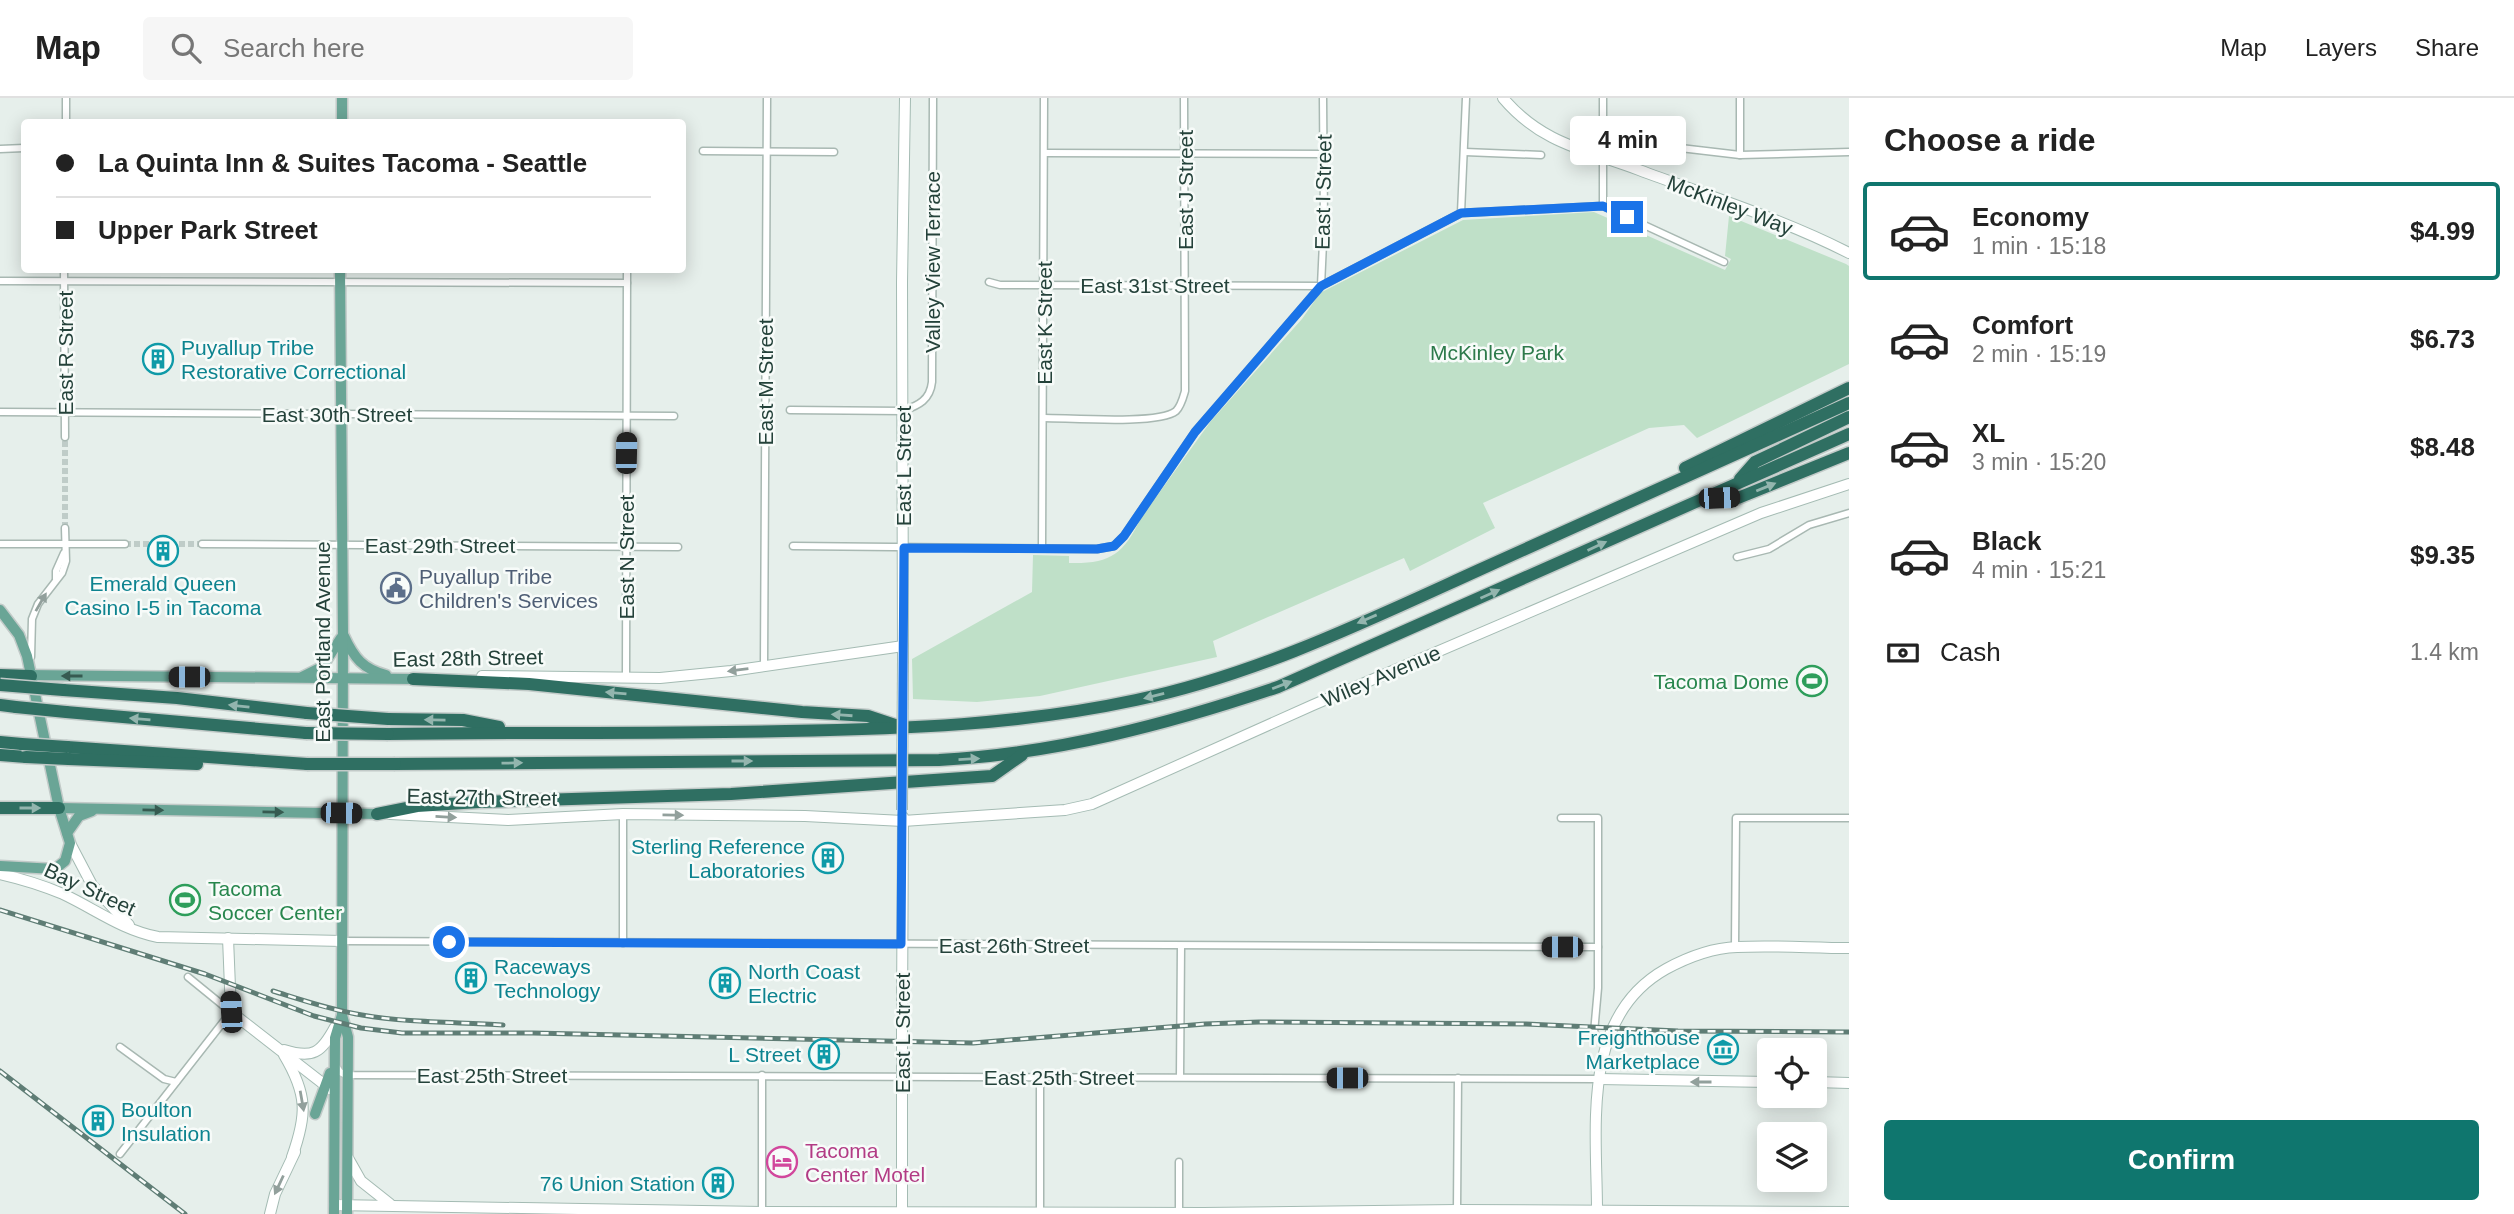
<!DOCTYPE html>
<meta charset="utf-8">
<style>
:root{--surface:#fff;--page:#f6f6f6;--text:#222;--muted:#767676;--line:#e0e0e0;--accent:#0f766e}
body{margin:0;font-family:Arial,sans-serif;background:var(--page);color:var(--text);height:100vh;display:flex;flex-direction:column;font-size:26px;white-space:nowrap}
*{box-sizing:border-box;margin:0}
p{font-size:23px;color:var(--muted)}
.icon{flex:none;width:38px;height:38px;fill:none;stroke:currentColor;stroke-width:2;stroke-linecap:round;stroke-linejoin:round}
.map{position:relative;flex:1;overflow:hidden}
.side{display:flex;flex-direction:column;background:var(--surface);width:665px}
.side>*{flex:none}
.top-card{position:absolute;left:21px;top:21px;width:665px;height:154px;border-radius:7px;box-shadow:0 4px 18px #0003;display:grid;align-content:center;height:154px;padding:0 35px;background:var(--surface)}
.tools{position:absolute;left:1757px;top:940px;display:grid;gap:14px}
.tools a{display:grid;place-items:center;width:70px;height:70px;border-radius:7px;background:var(--surface);box-shadow:0 4px 18px #0003;font-size:35px}
.end{position:absolute;width:32px;height:32px;margin:-16px;border:9px solid #1a73e8;background:#fff;box-shadow:0 0 0 4px #fff}
.from{border-radius:50%}
.bubble{position:absolute;height:49px;border-radius:7px;background:var(--surface);box-shadow:0 4px 18px #0003;font-size:23px;font-weight:800;line-height:49px;text-align:center}
.car{position:absolute;width:21px;height:42px;margin:-21px -10px;border-radius:9px;box-shadow:0 0 5px 2px #0007;background:linear-gradient(#222 24%,#8ab4d8 0 40%,#222 0 76%,#8ab4d8 0 86%,#222 0)}
.top-card b{display:flex;align-items:center;gap:24px;height:66px;font-size:26px}
.top-card b+b{border-top:2px solid var(--line)}
.top-card i{width:18px;height:18px;background:var(--text)}
ul{padding:0;list-style:none}
li{display:flex;align-items:center;gap:21px;height:98px;margin:0 14px 10px;padding:0 21px;border:4px solid transparent;border-radius:7px}
li div{flex:1}
li b{display:block;font-size:26px}
li em{font-style:normal;font-weight:800}
li.active{border-color:var(--accent)}
li>.icon{width:63px;height:63px;stroke-width:1.5}
h2{padding:0 35px;font-size:32px;line-height:84px}
.pay{display:flex;align-items:center;gap:18px;height:77px;padding:0 35px;font-size:26px}
.pay p{margin-inline-start:auto}
.primary-button{display:flex;gap:14px;margin-top:auto;padding:14px 35px}
.primary-button a{flex:1;height:80px;border-radius:7px;background:var(--accent);color:#fff;font-size:28px;font-weight:800;line-height:80px;text-align:center}
header{display:flex;align-items:center;gap:42px;box-sizing:border-box;height:98px;padding:0 35px;background:var(--surface);border-bottom:2px solid var(--line)}
header strong{font-size:33px}
nav{display:flex;gap:38px;margin-inline-start:auto;font-size:24px}
.search{width:490px;height:63px;background:var(--page);display:flex;align-items:center;gap:18px;box-sizing:border-box;padding:0 24px;border-radius:7px;color:var(--muted);font-size:26px}
main{display:flex;flex:1;min-height:0}
.map>svg:first-child{display:block}
.green{fill:#bfe0c8}
.lines{fill:none;stroke-linecap:round;stroke-linejoin:round}
.street-tunnel{stroke:#bfccc8;stroke-width:6;stroke-dasharray:6 3;stroke-linecap:butt}
.street-casing{stroke:#a8b8b2;stroke-width:9}
.secondary-casing{stroke:#a4bbb3;stroke-width:12}
.primary-casing{stroke:#c2cac8;stroke-width:13}
.highway-casing{stroke:#c2cac8;stroke-width:15}
.street{stroke:#fff;stroke-width:6}
.secondary{stroke:#fff;stroke-width:10}
.primary{stroke:#6aa596;stroke-width:10}
.highway{stroke:#2f6f62;stroke-width:12}
.rail-casing{stroke:#5f7d75;stroke-width:5}
.rail{stroke:#f7fbf9;stroke-width:2.5;stroke-dasharray:8;stroke-linecap:butt}
.secondary-bridge-casing{stroke:#a4bbb3;stroke-width:12;stroke-linecap:butt}
.highway-bridge-casing{stroke:#c2cac8;stroke-width:15;stroke-linecap:butt}
.secondary-bridge{stroke:#fff;stroke-width:10}
.highway-bridge{stroke:#2f6f62;stroke-width:12}
.oneway{fill:#93b5ae}
.oneway2{fill:#92a09c}
.oneway3{fill:#365b51}
.route{stroke:#1a73e8;stroke-width:9}
.labels{text-anchor:middle;dominant-baseline:central;stroke-width:5;stroke-linejoin:round;paint-order:stroke}
.street-label{font-size:21px;fill:#24423a;stroke:#f7fbf9}
.culture-label{font-size:21px;fill:#0d838f;stroke:#f7fbf9;text-anchor:start}
.park-label{font-size:21px;fill:#2d7a4b;stroke:#f7fbf9}
.service-label{font-size:21px;fill:#4e5e75;stroke:#f7fbf9;text-anchor:start}
.leisure-label{font-size:21px;fill:#27864d;stroke:#f7fbf9;text-anchor:end}
.hotel-label{font-size:21px;fill:#b23c85;stroke:#f7fbf9;text-anchor:start}
</style>
<header>
<strong>Map</strong>
<div class="search"><svg class="icon" aria-label="search" viewBox="0 0 24 24"><circle cx="10" cy="10" r="6"/><path d="M15 15l6 6"/></svg>Search here</div>
<nav><a>Map</a><a>Layers</a><a>Share</a></nav>
</header>
<main>
<div class="map">
<svg width="1849" height="1116" viewBox="0 0 1849 1116">
<rect width="100%" height="100%" fill="#e6efeb"/>
<path class="green" d="M1594,114L1725,172L1731,161L1725,158L1729,118L1846,166L1849,168V266L1697,340L1684,327L1649,330L1483,405L1495,430L1410,473L1404,460L1213,543L1217,559L1040,598L977,604L913,601L912,561L1032,494L1033,457L1069,458V465C1110,466 1123,457 1141,420L1211,323L1302,221L1320,195L1463,122Z"/>
<g class="lines">
<g class="street-tunnel">
<polyline points="65,430 65,339"/>
<polyline points="125,446 202,446"/>
</g>
<g class="street-casing">
<g id="street">
<polyline points="66,24 66,0"/>
<polyline points="1655,47 1740,57 1849,54"/>
<polyline points="0,51 24,50"/>
<polyline points="703,53 834,54"/>
<polyline points="1465,54 1541,57"/>
<polyline points="1045,55 1323,56"/>
<polyline points="1740,57 1740,0"/>
<polyline points="1603,108 1603,0"/>
<polyline points="1461,115 1466,0"/>
<polyline points="64,172 65,339"/>
<polyline points="0,183 627,185"/>
<polyline points="989,184 1000,187 1321,188 1324,123 1323,0"/>
<path d="M790,312L903,313C919,307 930,302 932,284L933,0"/>
<polyline points="0,314 674,318"/>
<path d="M1044,320C1069,320 1159,327 1176,313C1181,308 1183,300 1185,293L1184,0"/>
<polyline points="0,446 125,446"/>
<polyline points="202,446 678,449"/>
<polyline points="793,448 1097,451 1114,448 1124,438 1195,334 1321,188 1461,115 1603,108 1724,164"/>
<polyline points="1042,450 1044,0"/>
<polyline points="1737,459 1769,451 1809,427 1849,415"/>
<polyline points="56,481 56,473 64,455"/>
<polyline points="31,559 32,521 38,506 62,475 66,463 65,430"/>
<polyline points="764,568 767,0"/>
<polyline points="626,579 627,172"/>
<polyline points="623,716 623,845"/>
<polyline points="1561,720 1598,720 1598,890 1594,935 1606,946"/>
<polyline points="342,843 1598,849"/>
<polyline points="1735,849 1736,720 1849,720"/>
<polyline points="120,949 164,981 176,984"/>
<polyline points="336,968 340,974 346,977 1599,981"/>
<polyline points="1180,979 1181,848"/>
<polyline points="120,1056 231,914 188,879"/>
<polyline points="1457,1112 1458,980"/>
<polyline points="762,1114 762,977"/>
<polyline points="1040,1114 1040,978"/>
<polyline points="1179,1115 1179,1064"/>
</g>
</g>
<g class="secondary-casing">
<g id="secondary">
<path d="M1503,0C1542,46 1586,52 1639,72C1709,98 1782,121 1849,155"/>
<polyline points="903,561 902,184 905,0"/>
<polyline points="482,578 660,580 731,573 903,548"/>
<polyline points="390,716 508,722 623,716 805,718 903,723 1065,712 1092,706 1313,607 1761,415 1849,386"/>
<polyline points="70,745 92,787 129,827"/>
<path d="M0,776C22,781 42,787 63,796C95,811 122,832 158,839L342,843"/>
<polyline points="228,840 231,914 330,991"/>
<polyline points="902,917 903,719"/>
<path d="M284,952C313,961 321,955 335,929"/>
<path d="M284,957C308,997 307,1017 292,1059"/>
<polyline points="1599,981 1769,984"/>
<polyline points="1815,984 1849,985"/>
<polyline points="902,1006 902,1113"/>
<polyline points="348,1060 361,1083 390,1106"/>
<polyline points="334,1107 762,1114 1203,1115 1457,1112 1849,1114"/>
<path d="M1597,1113C1597,1030 1580,919 1666,871C1688,859 1712,850 1737,849C1774,847 1812,850 1849,850"/>
<polyline points="270,1116 275,1096 295,1054"/>
</g>
</g>
<g class="primary-casing">
<g id="primary">
<polyline points="342,24 342,0"/>
<polyline points="0,512 19,537 27,558 59,710 70,745 65,763 55,771 0,768"/>
<path d="M344,538C354,560 363,571 386,577"/>
<polyline points="24,577 413,581"/>
<polyline points="302,579 322,569 341,540"/>
<polyline points="59,710 377,716"/>
<polyline points="67,735 79,718 92,713"/>
<polyline points="342,917 348,939 347,1116"/>
<polyline points="315,1016 330,975"/>
<polyline points="334,1116 335,940 342,917 342,906 343,536 340,172"/>
</g>
</g>
<g class="highway-casing">
<g id="highway">
<polyline points="1685,370 1849,290"/>
<polyline points="1740,381 1755,364 1849,319"/>
<polyline points="1707,401 1738,400 1849,355"/>
<polyline points="0,577 31,578"/>
<polyline points="413,581 529,586 802,614 868,618 898,628"/>
<polyline points="63,592 177,600 307,615"/>
<polyline points="0,607 16,609"/>
<polyline points="66,614 306,635"/>
<polyline points="388,621 463,622 499,629"/>
<path d="M388,636C520,634 653,636 786,633C904,631 1020,627 1136,602C1256,577 1369,522 1479,472C1603,416 1726,360 1849,305"/>
<polyline points="0,644 22,646"/>
<polyline points="67,649 307,666"/>
<polyline points="0,657 26,659"/>
<polyline points="68,661 197,666"/>
<path d="M395,666L939,662C1055,656 1169,626 1278,589L1849,336"/>
<polyline points="0,710 59,710"/>
<polyline points="377,716 417,708 479,704 731,696 992,678 1022,657"/>
</g>
</g>
<use href="#street" class="street"/>
<use href="#secondary" class="secondary"/>
<use href="#primary" class="primary"/>
<use href="#highway" class="highway"/>
<g class="rail-casing">
<g id="rail">
<polyline points="0,812 205,876 314,918 361,930 402,935 533,935 973,945 1205,926 1259,924 1526,926 1678,933 1849,934"/>
<path d="M273,893C302,902 331,912 362,917C408,925 456,924 503,927"/>
<polyline points="0,973 185,1116"/>
</g>
</g>
<use href="#rail" class="rail"/>
<g class="secondary-bridge-casing">
<g id="secondary-bridge">
<polyline points="902,712 903,561"/>
<polyline points="902,1006 902,917"/>
</g>
</g>
<g class="highway-bridge-casing">
<g id="highway-bridge">
<polyline points="0,587 63,592"/>
<polyline points="16,609 66,614"/>
<polyline points="307,615 388,621"/>
<polyline points="306,635 388,636"/>
<polyline points="22,646 67,649"/>
<polyline points="26,659 68,661"/>
<polyline points="307,666 395,666"/>
</g>
</g>
<use href="#secondary-bridge" class="secondary-bridge"/>
<use href="#highway-bridge" class="highway-bridge"/>
</g>
<defs><path id="oneway-solid" d="M-6-.8H1V-3.2L6.5 0L1 3.2V.8H-6Z" transform="scale(1.75)"/></defs>
<g class="oneway">
<use href="#oneway-solid" transform="translate(1766 389) rotate(-22)"/>
<use href="#oneway-solid" transform="translate(1597 448) rotate(-25)"/>
<use href="#oneway-solid" transform="translate(1490 496) rotate(-24)"/>
<use href="#oneway-solid" transform="translate(1367 521) rotate(157)"/>
<use href="#oneway-solid" transform="translate(1282 587) rotate(-21)"/>
<use href="#oneway-solid" transform="translate(616 595) rotate(-175)"/>
<use href="#oneway-solid" transform="translate(1154 598) rotate(166)"/>
<use href="#oneway-solid" transform="translate(239 608) rotate(-174)"/>
<use href="#oneway-solid" transform="translate(842 617) rotate(-176)"/>
<use href="#oneway-solid" transform="translate(140 621) rotate(-175)"/>
<use href="#oneway-solid" transform="translate(435 622) rotate(-179)"/>
<use href="#oneway-solid" transform="translate(969 661) rotate(-3)"/>
<use href="#oneway-solid" transform="translate(742 663)"/>
<use href="#oneway-solid" transform="translate(512 665) rotate(-1)"/>
<use href="#oneway-solid" transform="translate(30 710)"/>
</g>
<g class="oneway2">
<use href="#oneway-solid" transform="translate(41 504) rotate(-60)"/>
<use href="#oneway-solid" transform="translate(738 572) rotate(173)"/>
<use href="#oneway-solid" transform="translate(673 717) rotate(1)"/>
<use href="#oneway-solid" transform="translate(446 719) rotate(3)"/>
<use href="#oneway-solid" transform="translate(1701 984) rotate(-180)"/>
<use href="#oneway-solid" transform="translate(302 1003) rotate(80)"/>
<use href="#oneway-solid" transform="translate(279 1087) rotate(115)"/>
</g>
<g class="oneway3">
<use href="#oneway-solid" transform="translate(72 578) rotate(-180)"/>
<use href="#oneway-solid" transform="translate(153 712) rotate(1)"/>
<use href="#oneway-solid" transform="translate(273 714) rotate(1)"/>
</g>
<g class="lines">
<polyline class="route" points="449,844 901,846 904,450 1097,451 1114,448 1124,438 1195,334 1321,188 1461,115 1603,108 1627,119"/>
</g>
<defs>
<g id="building-ring" transform="scale(1.575)"><circle r="9.5" fill="#f7fbf9" stroke="#0f9aa8" stroke-width="1.5"/><path d="M-4-6H4V6H1V3H-1V6H-4ZM-2.5-4.3h1.7v1.8h-1.7ZM.8-4.3h1.7v1.8H.8ZM-2.5-1h1.7V.8h-1.7ZM.8-1h1.7V.8H.8Z" fill="#0f9aa8"/></g>
<g id="civic-ring" transform="scale(1.575)"><circle r="9.5" fill="#f7fbf9" stroke="#5c6f8a" stroke-width="1.5"/><path d="M-.6-6.5H3V-4.5H.6V-3L4-1V1h2V6H-6V1h2V-1L-.6-3ZM-1.2 2.5V6h2.4V2.5Z" fill="#5c6f8a"/></g>
<g id="stadium-ring" transform="scale(1.575)"><circle r="9.5" fill="#f7fbf9" stroke="#2e9e5b" stroke-width="1.5"/><path d="M0-5a6.5 5 0 1 0 0 10a6.5 5 0 1 0 0-10ZM-3.5-1.8h7v3.6h-7Z" fill="#2e9e5b"/></g>
<g id="museum-ring" transform="scale(1.575)"><circle r="9.5" fill="#f7fbf9" stroke="#0f9aa8" stroke-width="1.5"/><path d="M0-6L6-3V-2H-6V-3ZM-5-1h2V3h-2ZM-1-1h2V3h-2ZM3-1h2V3H3ZM-6 4H6V6H-6Z" fill="#0f9aa8"/></g>
<g id="hotel-ring" transform="scale(1.575)"><circle r="9.5" fill="#f7fbf9" stroke="#d1479c" stroke-width="1.5"/><path d="M-6-4.5h1.5V1H6V5H4.5V3h-9V5H-6ZM-4 0a1.8 1.8 0 1 1 3.6 0ZM.5 0V-2.5h3Q6-2.5 6 0Z" fill="#d1479c"/></g>
</defs>
<g fill-rule="evenodd">
<use href="#building-ring" x="158" y="261"/>
<use href="#building-ring" x="163" y="453"/>
<use href="#civic-ring" x="396" y="490"/>
<use href="#stadium-ring" x="1812" y="583"/>
<use href="#building-ring" x="828" y="760"/>
<use href="#stadium-ring" x="185" y="802"/>
<use href="#building-ring" x="471" y="880"/>
<use href="#building-ring" x="725" y="885"/>
<use href="#museum-ring" x="1723" y="951"/>
<use href="#building-ring" x="824" y="956"/>
<use href="#building-ring" x="98" y="1023"/>
<use href="#hotel-ring" x="782" y="1064"/>
<use href="#building-ring" x="718" y="1085"/>
</g>
<g class="labels">
<g class="street-label">
<text transform="translate(1185 92) rotate(-90)">East J Street</text>
<text transform="translate(1323 94) rotate(-89)">East I Street</text>
<text transform="translate(1730 107) rotate(21)">McKinley Way</text>
<text transform="translate(932 164) rotate(-90)">Valley View Terrace</text>
<text x="1155" y="187">East 31st Street</text>
<text transform="translate(1044 225) rotate(-90)">East K Street</text>
<text transform="translate(65 255) rotate(-90)">East R Street</text>
<text transform="translate(765 284) rotate(-90)">East M Street</text>
<text x="337" y="316">East 30th Street</text>
<text transform="translate(903 368) rotate(-90)">East L Street</text>
<text x="440" y="447">East 29th Street</text>
<text transform="translate(626 459) rotate(-90)">East N Street</text>
<text transform="translate(322 544) rotate(-90)">East Portland Avenue</text>
<text transform="translate(468 560) rotate(-1)">East 28th Street</text>
<text transform="translate(1381 578) rotate(-23)">Wiley Avenue</text>
<text transform="translate(482 699) rotate(1)">East 27th Street</text>
<text transform="translate(90 791) rotate(25)">Bay Street</text>
<text x="1014" y="847">East 26th Street</text>
<text transform="translate(902 935) rotate(-90)">East L Street</text>
<text x="492" y="977">East 25th Street</text>
<text x="1059" y="979">East 25th Street</text>
</g>
<g class="culture-label">
<text x="181" y="249">Puyallup Tribe<tspan x="181" dy="24">Restorative Correctional</tspan></text>
<text x="163" y="485" text-anchor="middle">Emerald Queen<tspan x="163" dy="24">Casino I-5 in Tacoma</tspan></text>
<text x="805" y="748" text-anchor="end">Sterling Reference<tspan x="805" dy="24">Laboratories</tspan></text>
<text x="494" y="868">Raceways<tspan x="494" dy="24">Technology</tspan></text>
<text x="748" y="873">North Coast<tspan x="748" dy="24">Electric</tspan></text>
<text x="1700" y="939" text-anchor="end">Freighthouse<tspan x="1700" dy="24">Marketplace</tspan></text>
<text x="801" y="956" text-anchor="end">L Street</text>
<text x="121" y="1011">Boulton<tspan x="121" dy="24">Insulation</tspan></text>
<text x="695" y="1085" text-anchor="end">76 Union Station</text>
</g>
<g class="park-label">
<text x="1497" y="254">McKinley Park</text>
</g>
<g class="service-label">
<text x="419" y="478">Puyallup Tribe<tspan x="419" dy="24">Children's Services</tspan></text>
</g>
<g class="leisure-label">
<text x="1789" y="583">Tacoma Dome</text>
<text x="208" y="790" text-anchor="start">Tacoma<tspan x="208" dy="24">Soccer Center</tspan></text>
</g>
<g class="hotel-label">
<text x="805" y="1052">Tacoma<tspan x="805" dy="24">Center Motel</tspan></text>
</g>
</g>
</svg>
<div class="tools">
<a><svg class="icon" aria-label="locate" viewBox="0 0 24 24"><circle cx="12" cy="12" r="6"/><path d="M12 2v4M12 18v4M2 12h4M18 12h4"/></svg></a>
<a><svg class="icon" aria-label="layers" viewBox="0 0 24 24"><path d="M12 4l9 5-9 5-9-5zM3 14l9 5 9-5"/></svg></a>
</div>
<i class="end from" style="left:449px;top:844px"></i>
<i class="end" style="left:1627px;top:119px"></i>
<div class="bubble" style="left:1570px;top:18px;width:116px">4 min</div>
<i class="car" style="left:626px;top:355px;rotate:1deg"></i>
<i class="car" style="left:1719px;top:400px;rotate:88deg"></i>
<i class="car" style="left:189px;top:579px;rotate:270deg"></i>
<i class="car" style="left:341px;top:715px;rotate:91deg"></i>
<i class="car" style="left:1562px;top:849px;rotate:270deg"></i>
<i class="car" style="left:231px;top:914px;rotate:357deg"></i>
<i class="car" style="left:1347px;top:980px;rotate:270deg"></i>
<div class="top-card">
<b><i class="from"></i>La Quinta Inn &amp; Suites Tacoma - Seattle</b>
<b><i></i>Upper Park Street</b>
</div>
</div>
<section class="side">
<h2>Choose a ride</h2>
<ul>
<li class="active"><svg class="icon" aria-label="car" viewBox="0 0 24 24"><path d="M5 17H2v-5l4-1 3-4h7l3 4 3 1v5h-3M9 17h6M6 11h13"/><circle cx="7" cy="17" r="2"/><circle cx="17" cy="17" r="2"/></svg><div><b>Economy</b><p>1 min · 15:18</p></div><em>$4.99</em></li>
<li><svg class="icon" aria-label="car" viewBox="0 0 24 24"><path d="M5 17H2v-5l4-1 3-4h7l3 4 3 1v5h-3M9 17h6M6 11h13"/><circle cx="7" cy="17" r="2"/><circle cx="17" cy="17" r="2"/></svg><div><b>Comfort</b><p>2 min · 15:19</p></div><em>$6.73</em></li>
<li><svg class="icon" aria-label="car" viewBox="0 0 24 24"><path d="M5 17H2v-5l4-1 3-4h7l3 4 3 1v5h-3M9 17h6M6 11h13"/><circle cx="7" cy="17" r="2"/><circle cx="17" cy="17" r="2"/></svg><div><b>XL</b><p>3 min · 15:20</p></div><em>$8.48</em></li>
<li><svg class="icon" aria-label="car" viewBox="0 0 24 24"><path d="M5 17H2v-5l4-1 3-4h7l3 4 3 1v5h-3M9 17h6M6 11h13"/><circle cx="7" cy="17" r="2"/><circle cx="17" cy="17" r="2"/></svg><div><b>Black</b><p>4 min · 15:21</p></div><em>$9.35</em></li>
</ul>
<div class="pay"><svg class="icon" aria-label="cash" viewBox="0 0 24 24"><path d="M3 7h18v10H3z"/><circle cx="12" cy="12" r="2"/></svg>Cash<p>1.4 km</p></div>
<div class="primary-button"><a>Confirm</a></div>
</section>
</main>
